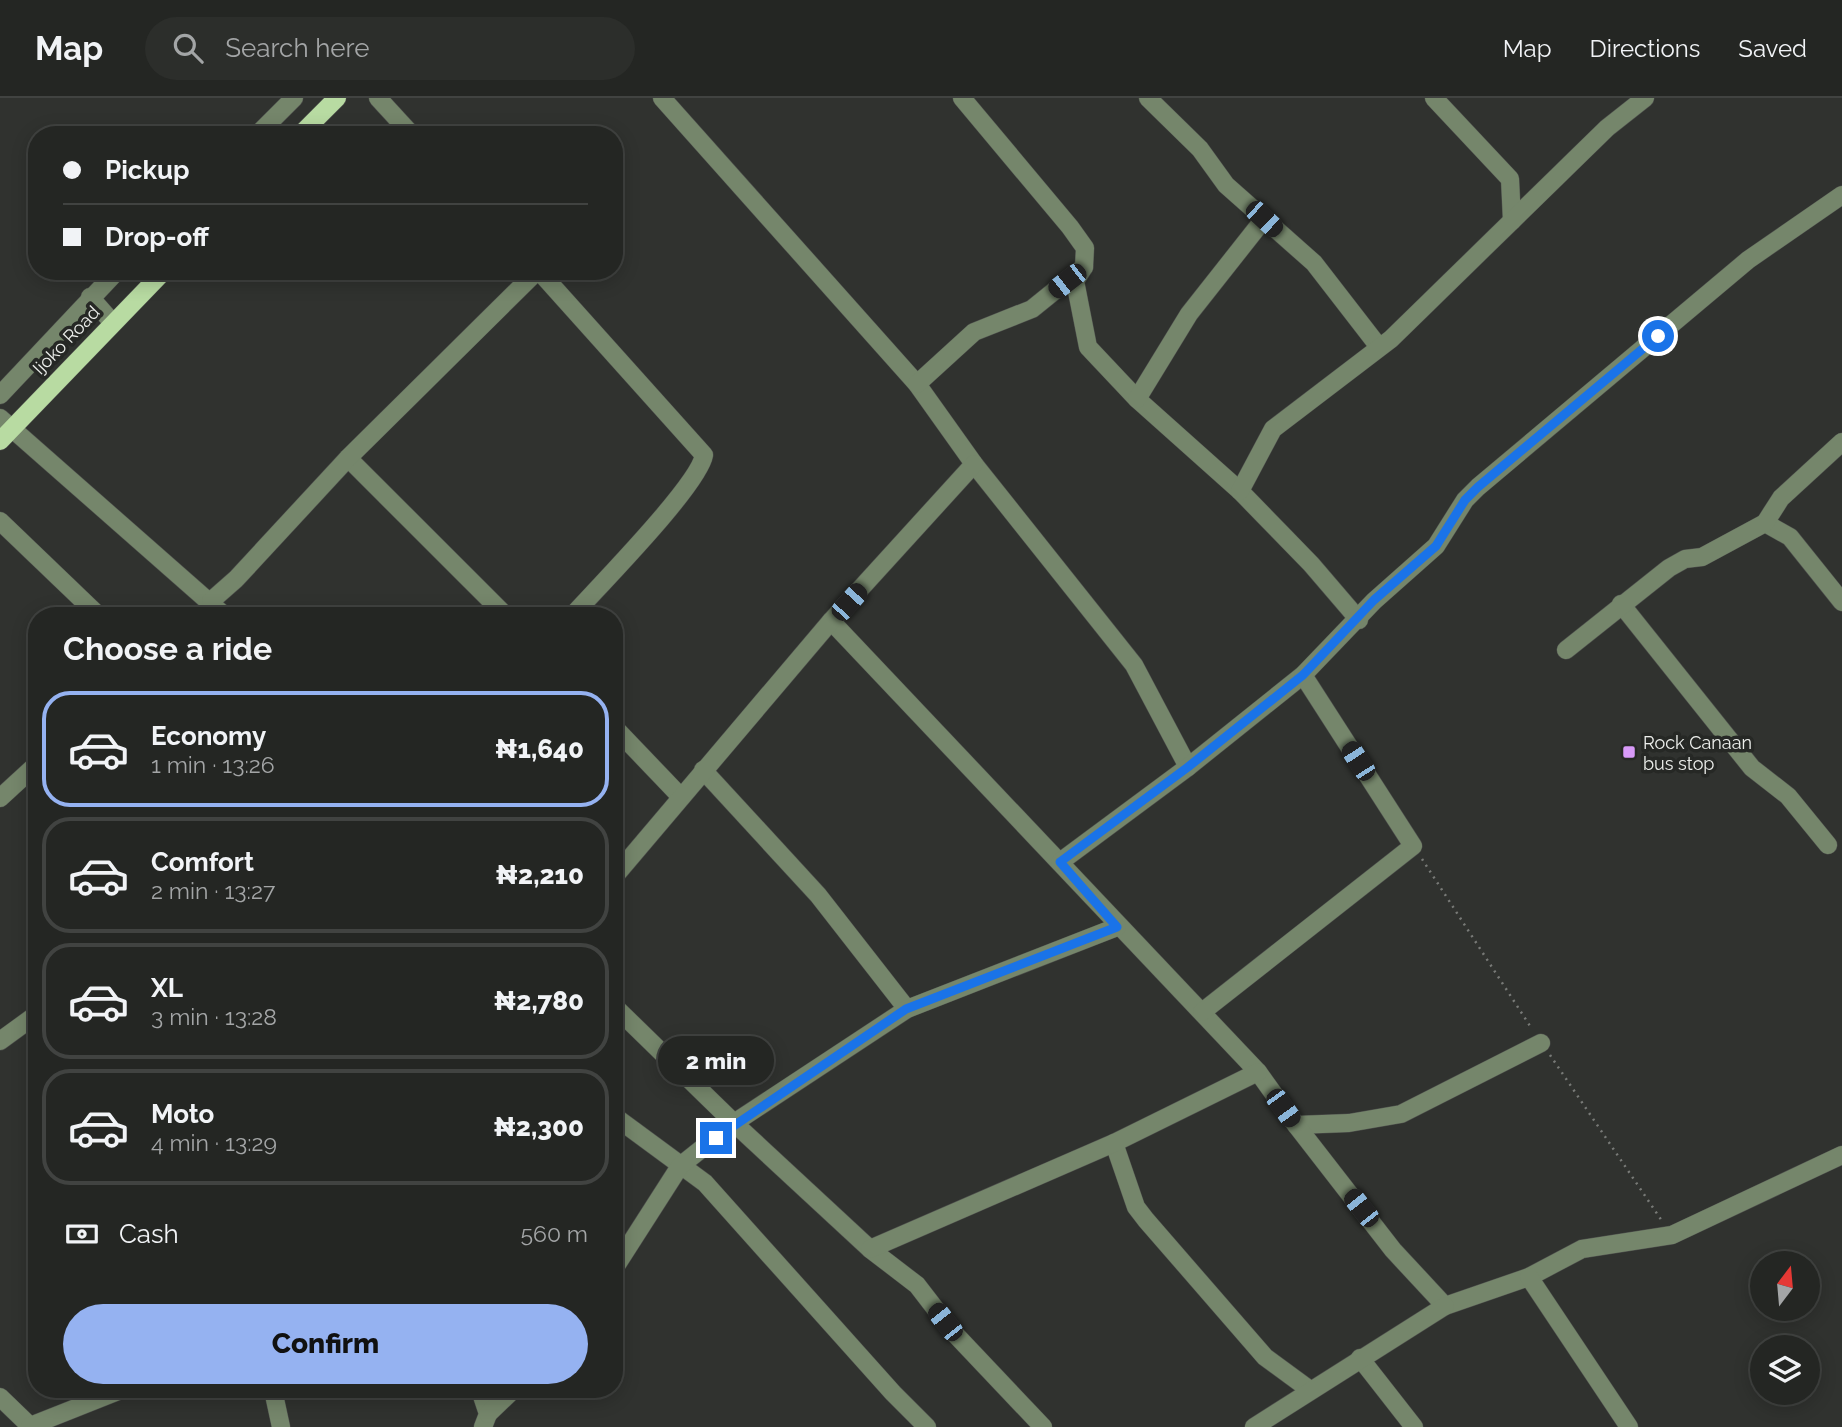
<!DOCTYPE html>
<meta charset="utf-8">
<style>
:root{--surface:#242623;--page:#2c2e2b;--text:#f1f3f6;--muted:#a3a5a6;--line:#414341;--accent:#95b2f1}
body{margin:0;font-family:Raleway,sans-serif;background:var(--page);color:var(--text);height:100vh;display:flex;flex-direction:column;font-size:26px;white-space:nowrap}
*{box-sizing:border-box;margin:0}
p{font-size:23px;color:var(--muted)}
.icon{flex:none;width:38px;height:38px;fill:none;stroke:currentColor;stroke-width:2;stroke-linecap:round;stroke-linejoin:round}
.map{position:relative;flex:1;overflow:hidden}
.panel{position:absolute;left:28px;top:509px;width:595px;height:791px;display:flex;flex-direction:column;background:var(--surface);border-radius:28px;box-shadow:0 4px 18px #0003,0 0 0 2px var(--line)}
.panel>*{flex:none}
.banner{position:absolute;left:28px;top:28px;width:595px;height:154px;border-radius:28px;box-shadow:0 4px 18px #0003,0 0 0 2px var(--line);display:grid;align-content:center;height:154px;padding:0 35px;background:var(--surface)}
.needle{width:46px;rotate:16deg}
.tools{position:absolute;left:1750px;top:1153px;display:grid;gap:14px}
.tools a{display:grid;place-items:center;width:70px;height:70px;border-radius:50%;background:var(--surface);box-shadow:0 4px 18px #0003,0 0 0 2px var(--line);font-size:35px}
.end{position:absolute;width:32px;height:32px;margin:-16px;border:9px solid #1a73e8;background:#fff;box-shadow:0 0 0 4px #fff}
.from{border-radius:50%}
.bubble{position:absolute;height:49px;border-radius:24px;background:var(--surface);box-shadow:0 4px 18px #0003,0 0 0 2px var(--line);font-size:23px;font-weight:800;line-height:49px;text-align:center}
.car{position:absolute;width:21px;height:42px;margin:-21px -10px;border-radius:9px;box-shadow:0 0 5px 2px #0007;background:linear-gradient(#222 24%,#8ab4d8 0 40%,#222 0 76%,#8ab4d8 0 86%,#222 0)}
.banner b{display:flex;align-items:center;gap:24px;height:66px;font-size:26px}
.banner b+b{border-top:2px solid var(--line)}
.banner i{width:18px;height:18px;background:var(--text)}
ul{padding:0;list-style:none}
li{display:flex;align-items:center;gap:21px;height:116px;margin:0 14px 10px;padding:0 21px;border:4px solid var(--line);border-radius:28px}
li div{flex:1}
li b{display:block;font-size:26px}
li em{font-style:normal;font-weight:800}
li.current{border-color:var(--accent)}
li>.icon{width:63px;height:63px;stroke-width:1.5}
h2{padding:0 35px;font-size:32px;line-height:84px}
.pay{display:flex;align-items:center;gap:18px;height:77px;padding:0 35px;font-size:26px}
.pay p{margin-inline-start:auto}
.cta{display:flex;gap:14px;margin-top:auto;padding:14px 35px}
.cta a{flex:1;height:80px;border-radius:42px;background:var(--accent);color:#111;font-size:28px;font-weight:800;line-height:80px;text-align:center}
header{display:flex;align-items:center;gap:42px;box-sizing:border-box;height:98px;padding:0 35px;background:var(--surface);border-bottom:2px solid var(--line)}
header strong{font-size:33px}
nav{display:flex;gap:38px;margin-inline-start:auto;font-size:24px}
.search{width:490px;height:63px;background:var(--page);display:flex;align-items:center;gap:18px;box-sizing:border-box;padding:0 24px;border-radius:38px;color:var(--muted);font-size:26px}
.map>svg:first-child{display:block}
.lines{fill:none;stroke-linecap:round;stroke-linejoin:round}
.minor-casing{stroke:#4e504d;stroke-width:19}
.major-casing{stroke:#4e504d;stroke-width:19}
.path{stroke:#787a77;stroke-width:2.5;stroke-dasharray:2 5;stroke-linecap:butt}
.minor{stroke:#75866b;stroke-width:18}
.major{stroke:#b8dba2;stroke-width:18}
.route{stroke:#1a73e8;stroke-width:9}
.poi-dot{fill:#d89af8;stroke:#262825;stroke-width:2.5}
.labels{text-anchor:middle;dominant-baseline:central;stroke-width:7;stroke-linejoin:round;paint-order:stroke}
.street-label{font-size:18px;fill:#edefec;stroke:#262825}
.poi-label{font-size:18px;fill:#edefec;stroke:#262825;text-anchor:start}
</style>
<header>
<strong>Map</strong>
<div class="search"><svg class="icon" aria-label="search" viewBox="0 0 24 24"><circle cx="10" cy="10" r="6"/><path d="M15 15l6 6"/></svg>Search here</div>
<nav><a>Map</a><a>Directions</a><a>Saved</a></nav>
</header>
<div class="map">
<svg width="1842" height="1329" viewBox="0 0 1842 1329">
<rect width="100%" height="100%" fill="#30322f"/>
<g class="lines">
<g class="minor-casing">
<g id="minor">
<polyline points="378,0 412,37"/>
<polyline points="662,0 917,286 974,366 1134,567 1188,669"/>
<polyline points="1148,0 1200,51 1226,87 1314,165 1379,249"/>
<polyline points="1434,0 1510,81 1512,123"/>
<polyline points="257,37 294,0"/>
<polyline points="1084,169 1075,183 1088,249 1137,301 1240,393 1311,466 1359,522"/>
<path d="M539,173L704,357C699,387 598,489 572,518"/>
<polyline points="90,199 113,225"/>
<polyline points="917,286 974,234 1032,211 1084,169 1085,150 1070,129 962,0"/>
<polyline points="0,297 117,173"/>
<polyline points="1137,301 1189,216 1264,121"/>
<polyline points="0,320 225,518"/>
<polyline points="348,360 506,518"/>
<polyline points="1240,393 1273,331 1391,241 1607,30 1645,0"/>
<polyline points="0,423 99,518"/>
<polyline points="1765,425 1790,439 1842,504"/>
<polyline points="211,503 236,481 348,360 537,173"/>
<polyline points="1621,506 1752,670 1788,698 1828,747"/>
<polyline points="831,523 1258,974 1296,1027 1349,1025 1401,1016 1541,945"/>
<polyline points="1566,552 1669,470 1685,461 1702,459 1765,425 1781,400 1842,344"/>
<polyline points="614,629 680,698"/>
<polyline points="703,672 818,797 907,911"/>
<polyline points="0,700 37,666"/>
<polyline points="1060,764 1188,669 1303,577 1374,503 1436,448 1465,402 1478,389 1748,162 1842,97"/>
<polyline points="614,779 831,523 974,366"/>
<polyline points="614,908 734,1025 870,1151 917,1187 954,1235 1043,1329"/>
<polyline points="1202,914 1413,748 1303,577"/>
<polyline points="0,943 37,916"/>
<polyline points="614,1018 705,1085 893,1295 927,1329"/>
<polyline points="1296,1027 1393,1152 1445,1208 1529,1179 1582,1151 1672,1137 1842,1057"/>
<polyline points="1114,1045 1136,1109 1146,1122 1265,1259 1310,1292"/>
<polyline points="870,1151 1114,1045 1258,974"/>
<polyline points="614,1171 680,1068 734,1025 907,911 1117,829"/>
<polyline points="1529,1179 1629,1329"/>
<polyline points="1360,1260 1414,1329"/>
<polyline points="273,1292 281,1329"/>
<polyline points="480,1292 488,1316 483,1329"/>
<polyline points="0,1299 31,1329"/>
<polyline points="488,1316 513,1292"/>
<polyline points="30,1328 121,1292"/>
<polyline points="1254,1329 1445,1208"/>
</g>
</g>
<g class="major-casing">
<g id="major">
<polyline points="300,37 337,0"/>
<polyline points="0,343 164,173"/>
</g>
</g>
<g class="path">
<polyline points="1422,761 1532,931"/>
<polyline points="1550,957 1662,1123"/>
</g>
<use href="#minor" class="minor"/>
<use href="#major" class="major"/>
</g>
<g class="lines">
<polyline class="route" points="716,1040 906,911 1117,829 1060,764 1188,669 1303,577 1374,502 1436,448 1465,402 1478,389 1658,238"/>
</g>
<rect class="poi-dot" x="1622" y="647" width="14" height="14" rx="3.5"/>
<g class="labels">
<g class="street-label">
<text transform="translate(66 242) rotate(-46)">Ijoko Road</text>
</g>
<g class="poi-label">
<text x="1643" y="644">Rock Canaan<tspan x="1643" dy="21">bus stop</tspan></text>
</g>
</g>
</svg>
<div class="tools">
<a><svg class="needle" viewBox="-14 -14 28 28"><path d="M0-13l5 13h-10z" fill="#e53935"/><path d="M0 13l5-13h-10z" fill="#a3a5a6"/></svg></a>
<a><svg class="icon" aria-label="layers" viewBox="0 0 24 24"><path d="M12 4l9 5-9 5-9-5zM3 14l9 5 9-5"/></svg></a>
</div>
<i class="end from" style="left:1658px;top:238px"></i>
<i class="end" style="left:716px;top:1040px"></i>
<div class="bubble" style="left:658px;top:938px;width:116px">2 min</div>
<i class="car" style="left:1264px;top:121px;rotate:133deg"></i>
<i class="car" style="left:1067px;top:183px;rotate:232deg"></i>
<i class="car" style="left:849px;top:504px;rotate:42deg"></i>
<i class="car" style="left:1358px;top:663px;rotate:327deg"></i>
<i class="car" style="left:1283px;top:1010px;rotate:144deg"></i>
<i class="car" style="left:1361px;top:1110px;rotate:322deg"></i>
<i class="car" style="left:945px;top:1224px;rotate:322deg"></i>
<div class="banner">
<b><i class="from"></i>Pickup</b>
<b><i></i>Drop-off</b>
</div>
<section class="panel">
<h2>Choose a ride</h2>
<ul>
<li class="current"><svg class="icon" aria-label="car" viewBox="0 0 24 24"><path d="M5 17H2v-5l4-1 3-4h7l3 4 3 1v5h-3M9 17h6M6 11h13"/><circle cx="7" cy="17" r="2"/><circle cx="17" cy="17" r="2"/></svg><div><b>Economy</b><p>1 min · 13:26</p></div><em>₦1,640</em></li>
<li><svg class="icon" aria-label="car" viewBox="0 0 24 24"><path d="M5 17H2v-5l4-1 3-4h7l3 4 3 1v5h-3M9 17h6M6 11h13"/><circle cx="7" cy="17" r="2"/><circle cx="17" cy="17" r="2"/></svg><div><b>Comfort</b><p>2 min · 13:27</p></div><em>₦2,210</em></li>
<li><svg class="icon" aria-label="car" viewBox="0 0 24 24"><path d="M5 17H2v-5l4-1 3-4h7l3 4 3 1v5h-3M9 17h6M6 11h13"/><circle cx="7" cy="17" r="2"/><circle cx="17" cy="17" r="2"/></svg><div><b>XL</b><p>3 min · 13:28</p></div><em>₦2,780</em></li>
<li><svg class="icon" aria-label="car" viewBox="0 0 24 24"><path d="M5 17H2v-5l4-1 3-4h7l3 4 3 1v5h-3M9 17h6M6 11h13"/><circle cx="7" cy="17" r="2"/><circle cx="17" cy="17" r="2"/></svg><div><b>Moto</b><p>4 min · 13:29</p></div><em>₦2,300</em></li>
</ul>
<div class="pay"><svg class="icon" aria-label="cash" viewBox="0 0 24 24"><path d="M3 7h18v10H3z"/><circle cx="12" cy="12" r="2"/></svg>Cash<p>560 m</p></div>
<div class="cta"><a>Confirm</a></div>
</section>
</div>
